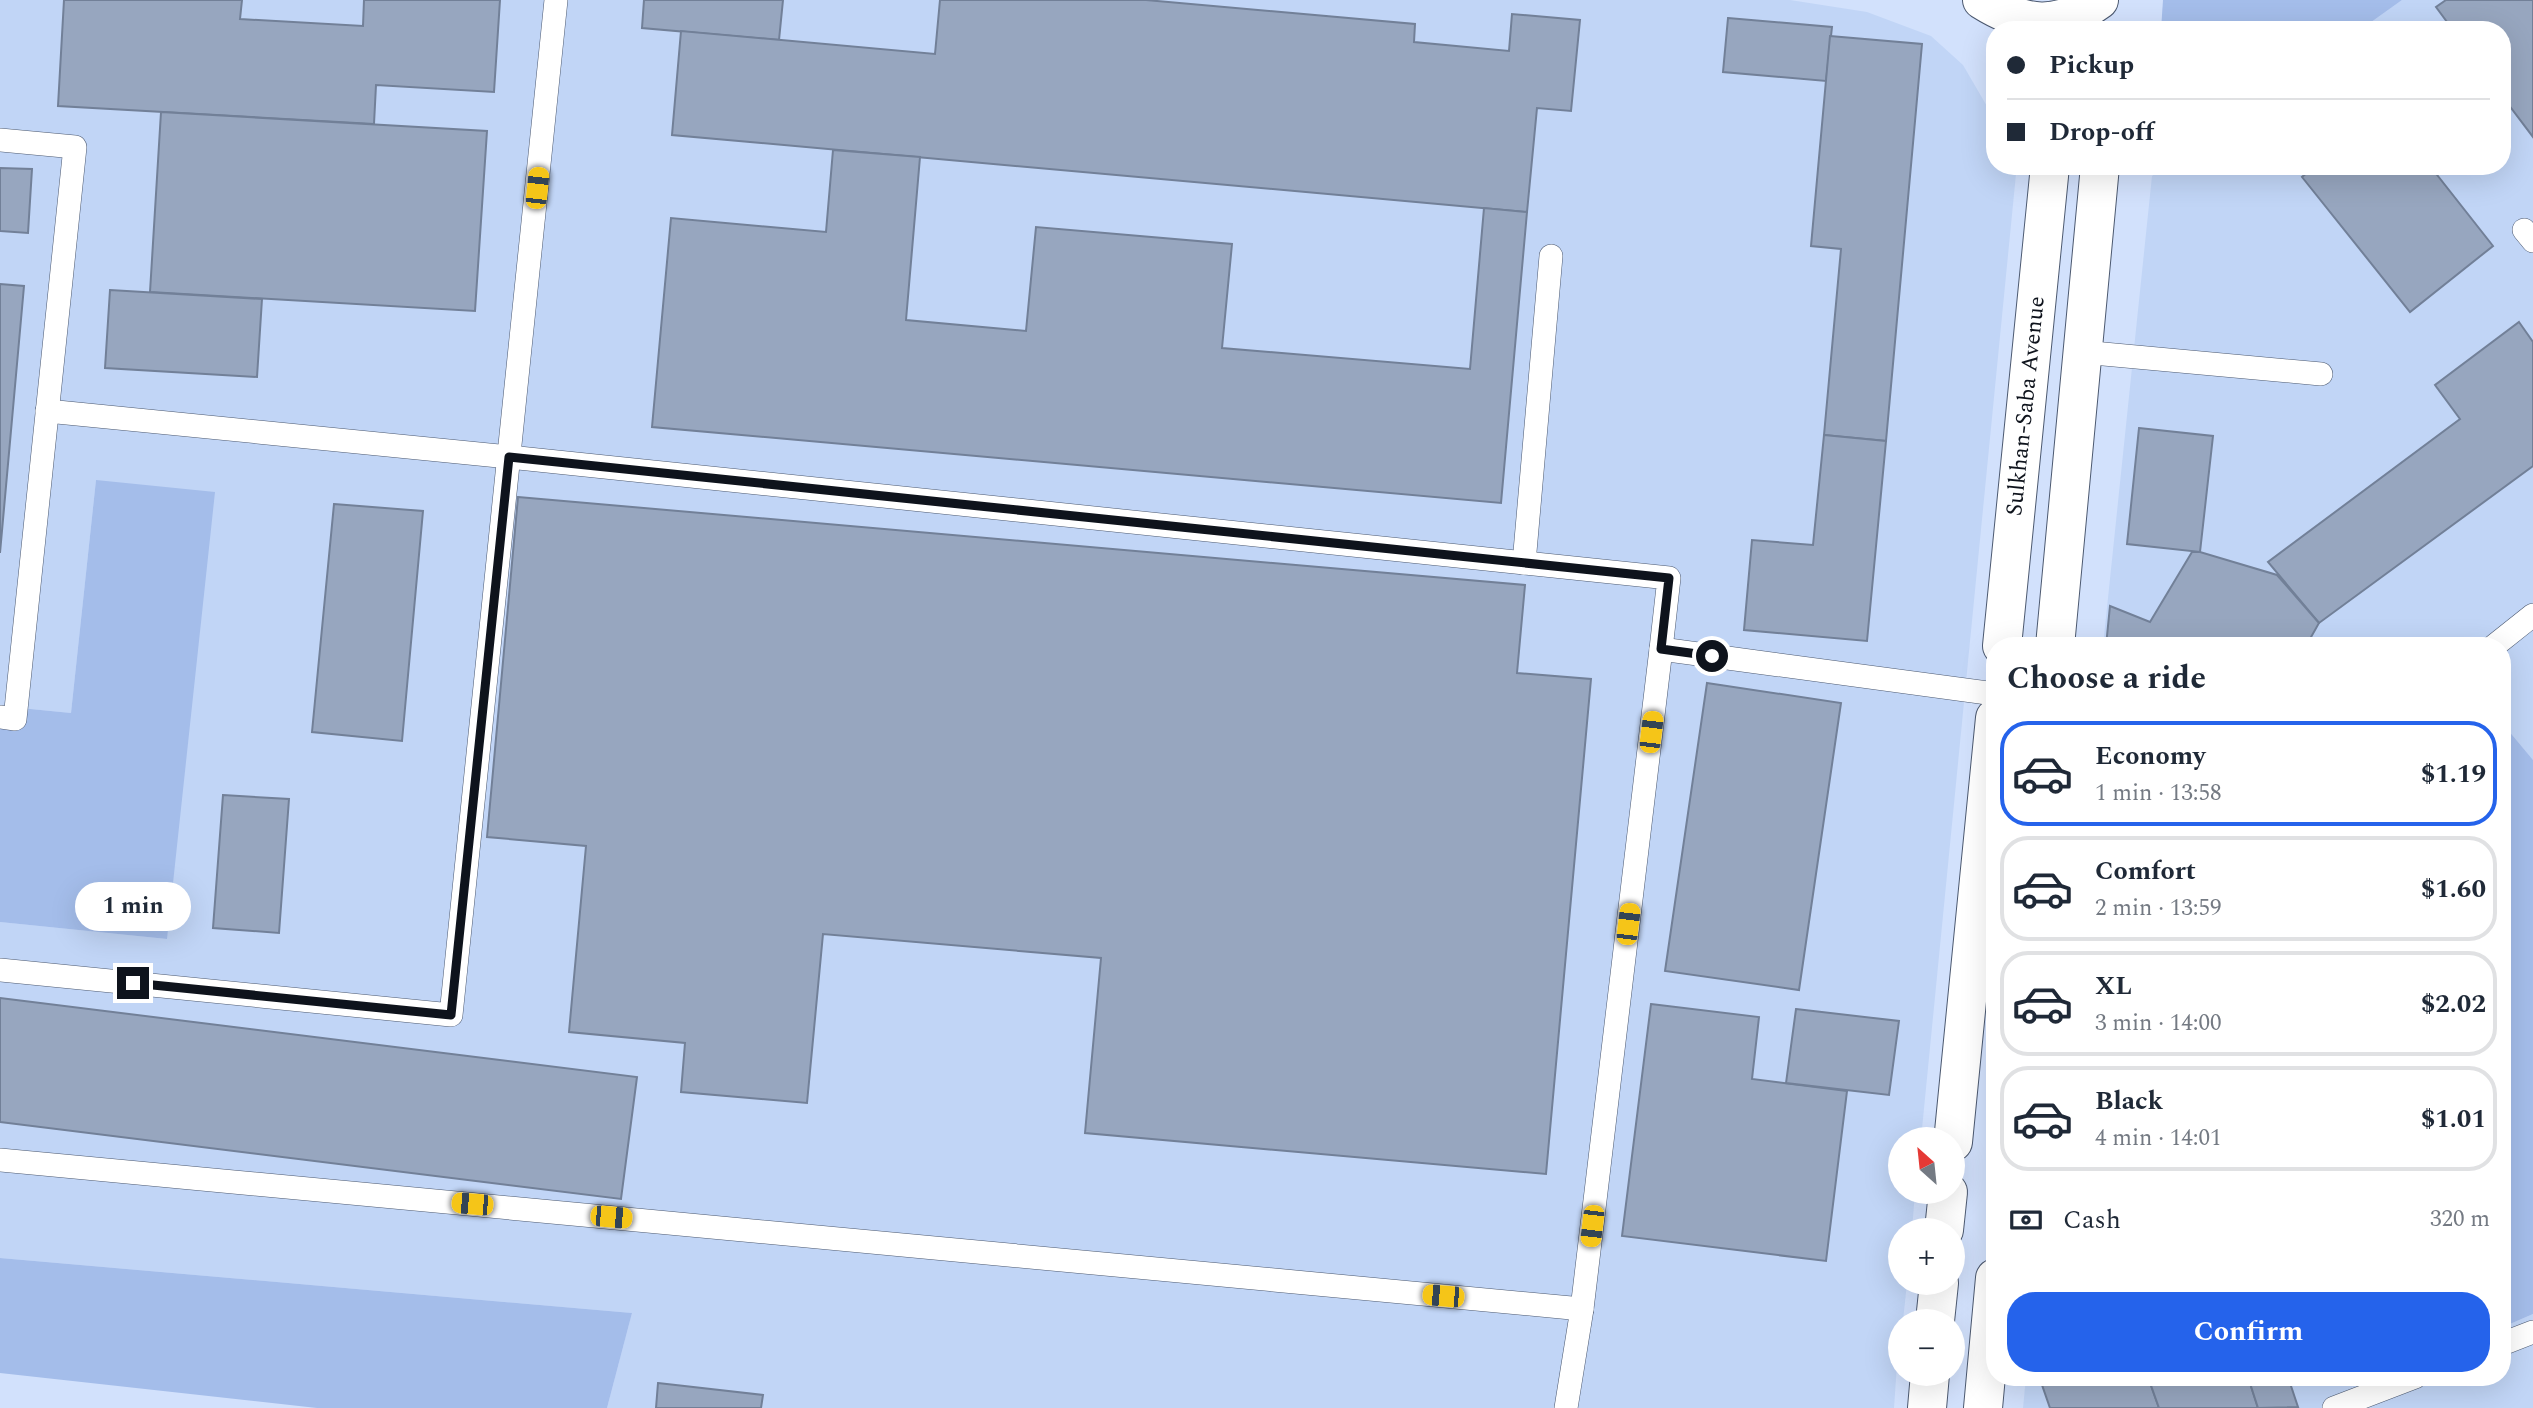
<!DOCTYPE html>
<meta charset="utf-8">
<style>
:root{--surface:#fff;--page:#f2f2f3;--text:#1f2937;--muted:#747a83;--line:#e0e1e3;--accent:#2563eb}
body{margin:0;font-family:Spectral,serif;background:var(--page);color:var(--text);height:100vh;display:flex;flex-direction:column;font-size:26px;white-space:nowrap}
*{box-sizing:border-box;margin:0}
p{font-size:23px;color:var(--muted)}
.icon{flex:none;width:38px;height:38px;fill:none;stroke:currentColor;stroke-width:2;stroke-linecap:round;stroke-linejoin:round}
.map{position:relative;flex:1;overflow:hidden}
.drawer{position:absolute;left:1986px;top:637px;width:525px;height:749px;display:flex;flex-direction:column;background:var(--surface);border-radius:28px;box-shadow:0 7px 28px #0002}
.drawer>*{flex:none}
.guide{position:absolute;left:1986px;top:21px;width:525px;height:154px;border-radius:28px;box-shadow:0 7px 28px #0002;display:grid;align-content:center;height:154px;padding:0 21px;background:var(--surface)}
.needle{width:46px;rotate:333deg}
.buttons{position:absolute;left:1888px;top:1127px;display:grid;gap:14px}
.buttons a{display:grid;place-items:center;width:77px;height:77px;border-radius:50%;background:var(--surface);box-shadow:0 7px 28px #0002;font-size:35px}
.end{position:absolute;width:32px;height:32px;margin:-16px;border:9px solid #0e131c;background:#fff;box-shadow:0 0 0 4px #fff}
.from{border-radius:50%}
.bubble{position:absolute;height:49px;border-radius:24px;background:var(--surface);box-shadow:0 7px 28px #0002;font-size:23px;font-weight:700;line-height:49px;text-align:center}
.car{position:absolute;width:21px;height:42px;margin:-21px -10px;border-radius:9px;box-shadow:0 0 5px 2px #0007;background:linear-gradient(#f5c518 24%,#345 0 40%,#f5c518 0 76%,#345 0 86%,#f5c518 0)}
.guide b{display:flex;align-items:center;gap:24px;height:66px;font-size:26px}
.guide b+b{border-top:2px solid var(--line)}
.guide i{width:18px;height:18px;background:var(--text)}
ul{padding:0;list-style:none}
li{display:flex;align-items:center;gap:21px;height:105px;margin:0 14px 10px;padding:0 7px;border:4px solid var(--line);border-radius:28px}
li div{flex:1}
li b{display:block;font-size:26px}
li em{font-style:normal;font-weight:700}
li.on{border-color:var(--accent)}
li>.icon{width:63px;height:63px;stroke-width:1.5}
h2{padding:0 21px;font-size:32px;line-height:84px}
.pay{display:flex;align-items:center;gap:18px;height:77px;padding:0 21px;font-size:26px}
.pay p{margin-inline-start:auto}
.cta{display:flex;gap:14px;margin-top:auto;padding:14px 21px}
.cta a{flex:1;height:80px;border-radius:28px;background:var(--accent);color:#fff;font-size:28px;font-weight:700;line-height:80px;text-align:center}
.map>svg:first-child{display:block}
.built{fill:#c1d5f6}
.green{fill:#a4bdea}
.building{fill:#97a6bf;stroke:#728098;stroke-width:2}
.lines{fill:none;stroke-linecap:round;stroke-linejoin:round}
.lane-casing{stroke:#4c5970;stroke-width:24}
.secondary-casing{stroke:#4c5970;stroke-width:40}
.lane{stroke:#fff;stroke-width:23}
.secondary{stroke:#fff;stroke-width:38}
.route{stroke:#0e131c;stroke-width:9}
.labels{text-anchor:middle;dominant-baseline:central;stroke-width:5;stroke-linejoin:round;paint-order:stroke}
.street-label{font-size:23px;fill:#0e131c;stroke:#fff}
</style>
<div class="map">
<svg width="2533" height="1408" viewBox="0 0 2533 1408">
<rect width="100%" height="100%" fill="#d2e1fc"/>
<g class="built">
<polygon points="0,0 1790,0 1867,12 1931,36 1963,65 1995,120 1995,166 2014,166 2016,174 1921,1139 1900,1139 1900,1192 1915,1192 1912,1230 1900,1230 1900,1283 1907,1283 1903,1321 1900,1321 1894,1408 607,1408 632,1313 0,1258 0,922 167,939 96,480 71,713 0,706"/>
<polygon points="2402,0 2533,0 2533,760 2503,724 2502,646 2103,646 2152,176 2166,166 2502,166 2502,30 2360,30"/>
<polygon points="2533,1314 2533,1408 2023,1408 2026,1377 2502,1377 2503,1327"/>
</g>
<g class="green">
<polygon points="2163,0 2402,0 2360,30 2161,30"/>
<polygon points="96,480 215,492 167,939 0,922 0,706 71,713"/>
<polygon points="2503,724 2533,760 2533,1314 2503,1327"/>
<polygon points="0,1258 632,1313 607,1408 317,1408 0,1373"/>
</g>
<g class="building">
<polygon points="64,0 242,0 240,19 363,26 364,0 500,0 494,92 376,85 374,124 58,106"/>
<polygon points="644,0 783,0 779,40 642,28"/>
<polygon points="940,0 1146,0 1415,24 1414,42 1509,51 1512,14 1580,20 1571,111 1537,108 1527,212 672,135 681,31 935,54"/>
<polygon points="2446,0 2533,0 2533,137 2502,96 2502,30 2453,30 2436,7"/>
<polygon points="1728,18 1832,27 1826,81 1723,72"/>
<polygon points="1830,36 1922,44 1886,441 1824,435 1841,249 1811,246"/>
<polygon points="161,112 487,131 475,311 150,292"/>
<polygon points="833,150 920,157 906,320 1026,331 1036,227 1232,244 1222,348 1470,369 1484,208 1527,212 1501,503 652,427 671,218 826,232"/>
<polygon points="2315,166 2430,166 2493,246 2410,312 2302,177"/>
<polygon points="0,168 32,169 28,233 0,231"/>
<polygon points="0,284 24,286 0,553"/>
<polygon points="110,290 262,299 257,377 105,368"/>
<polygon points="2519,322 2533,342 2533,466 2319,623 2268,562 2460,419 2435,385"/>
<polygon points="2139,428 2213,436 2200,552 2127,544"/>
<polygon points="1824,435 1886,441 1867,641 1744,630 1752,540 1813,545"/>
<polygon points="518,497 1525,585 1517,673 1591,679 1546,1174 1085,1133 1101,958 823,934 807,1103 681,1092 685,1043 569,1032 586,846 487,837"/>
<polygon points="334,504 423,511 402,741 312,732"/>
<polygon points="2192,552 2200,552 2277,575 2319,623 2306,646 2106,646 2110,606 2150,622"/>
<polygon points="1707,683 1841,703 1799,990 1665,971"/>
<polygon points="223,795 289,799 279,933 213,928"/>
<polygon points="0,998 637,1077 621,1199 0,1122"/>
<polygon points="1651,1004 1759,1017 1752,1079 1847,1091 1826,1261 1622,1236"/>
<polygon points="1796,1009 1899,1021 1889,1095 1786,1083"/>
<polygon points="2055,1377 2148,1377 2159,1408 2050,1408 2041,1382"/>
<polygon points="2148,1377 2248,1377 2258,1408 2159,1408"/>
<polygon points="2248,1377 2288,1377 2298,1407 2258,1408"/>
<polygon points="658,1383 763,1395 761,1408 656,1408"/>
</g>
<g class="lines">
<g class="lane-casing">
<g id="lane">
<polyline points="0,140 75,147 15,719 0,717"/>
<polyline points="2524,230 2533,241"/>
<polyline points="2082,352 2321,374"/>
<polyline points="47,411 509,457 1669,578 1661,649"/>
<polyline points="1524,563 1551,256"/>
<polyline points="2494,646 2533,615"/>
<polyline points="0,970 451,1015 556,0"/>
<polyline points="0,1160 1582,1309"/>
<polyline points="2502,1344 2533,1332"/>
<polyline points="1566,1408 1582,1309 1661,649 1995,694"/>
<polyline points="2334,1408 2415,1377"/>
</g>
</g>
<g class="secondary-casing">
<g id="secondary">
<path d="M1982,0C2025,27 2058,30 2099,0"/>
<polyline points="2002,646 2050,166"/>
<polyline points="2055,646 2100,166"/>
<polyline points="1953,1142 1995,718"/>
<polyline points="1944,1230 1948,1192"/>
<polyline points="1935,1321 1939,1283"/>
<polyline points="1927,1408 1930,1374"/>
<polyline points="1983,1408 1995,1278"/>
</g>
</g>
<use href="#lane" class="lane"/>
<use href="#secondary" class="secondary"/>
</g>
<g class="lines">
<polyline class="route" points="133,983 451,1015 509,457 1669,578 1661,649 1712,656"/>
</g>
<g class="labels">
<g class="street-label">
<text transform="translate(2026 406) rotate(-84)">Sulkhan-Saba Avenue</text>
</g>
</g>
</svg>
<div class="buttons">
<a><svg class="needle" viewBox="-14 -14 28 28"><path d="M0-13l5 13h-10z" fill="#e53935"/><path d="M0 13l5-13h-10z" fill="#747a83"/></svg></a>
<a>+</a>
<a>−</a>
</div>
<i class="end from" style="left:1712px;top:656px"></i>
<i class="end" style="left:133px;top:983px"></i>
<div class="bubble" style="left:75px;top:882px;width:116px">1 min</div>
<i class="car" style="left:537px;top:188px;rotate:6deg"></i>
<i class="car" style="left:1651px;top:732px;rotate:7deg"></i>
<i class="car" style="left:1628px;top:924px;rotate:7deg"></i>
<i class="car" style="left:472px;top:1204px;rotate:275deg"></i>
<i class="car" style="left:611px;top:1217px;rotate:95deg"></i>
<i class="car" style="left:1592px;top:1226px;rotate:187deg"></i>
<i class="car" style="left:1443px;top:1296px;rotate:275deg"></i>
<div class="guide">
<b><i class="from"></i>Pickup</b>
<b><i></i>Drop-off</b>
</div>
<section class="drawer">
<h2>Choose a ride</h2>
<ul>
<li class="on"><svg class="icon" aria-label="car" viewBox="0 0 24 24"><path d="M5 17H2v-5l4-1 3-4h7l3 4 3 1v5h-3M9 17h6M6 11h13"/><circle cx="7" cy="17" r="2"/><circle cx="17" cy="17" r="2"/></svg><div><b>Economy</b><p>1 min · 13:58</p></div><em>$1.19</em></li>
<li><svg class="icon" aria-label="car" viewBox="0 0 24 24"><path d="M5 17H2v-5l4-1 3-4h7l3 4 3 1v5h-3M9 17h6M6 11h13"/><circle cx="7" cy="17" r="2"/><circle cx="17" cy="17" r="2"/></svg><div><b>Comfort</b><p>2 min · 13:59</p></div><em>$1.60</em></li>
<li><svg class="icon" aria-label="car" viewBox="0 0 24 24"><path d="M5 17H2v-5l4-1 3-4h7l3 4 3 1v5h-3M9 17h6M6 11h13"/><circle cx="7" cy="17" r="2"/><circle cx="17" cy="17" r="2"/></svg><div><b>XL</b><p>3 min · 14:00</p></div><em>$2.02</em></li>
<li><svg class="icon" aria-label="car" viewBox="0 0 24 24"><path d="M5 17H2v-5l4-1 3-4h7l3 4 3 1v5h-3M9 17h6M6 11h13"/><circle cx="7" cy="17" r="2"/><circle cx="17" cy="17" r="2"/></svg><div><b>Black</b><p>4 min · 14:01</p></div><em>$1.01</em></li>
</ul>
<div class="pay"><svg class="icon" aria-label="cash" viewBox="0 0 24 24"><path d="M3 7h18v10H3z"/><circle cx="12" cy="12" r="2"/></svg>Cash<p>320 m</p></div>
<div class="cta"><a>Confirm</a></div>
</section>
</div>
